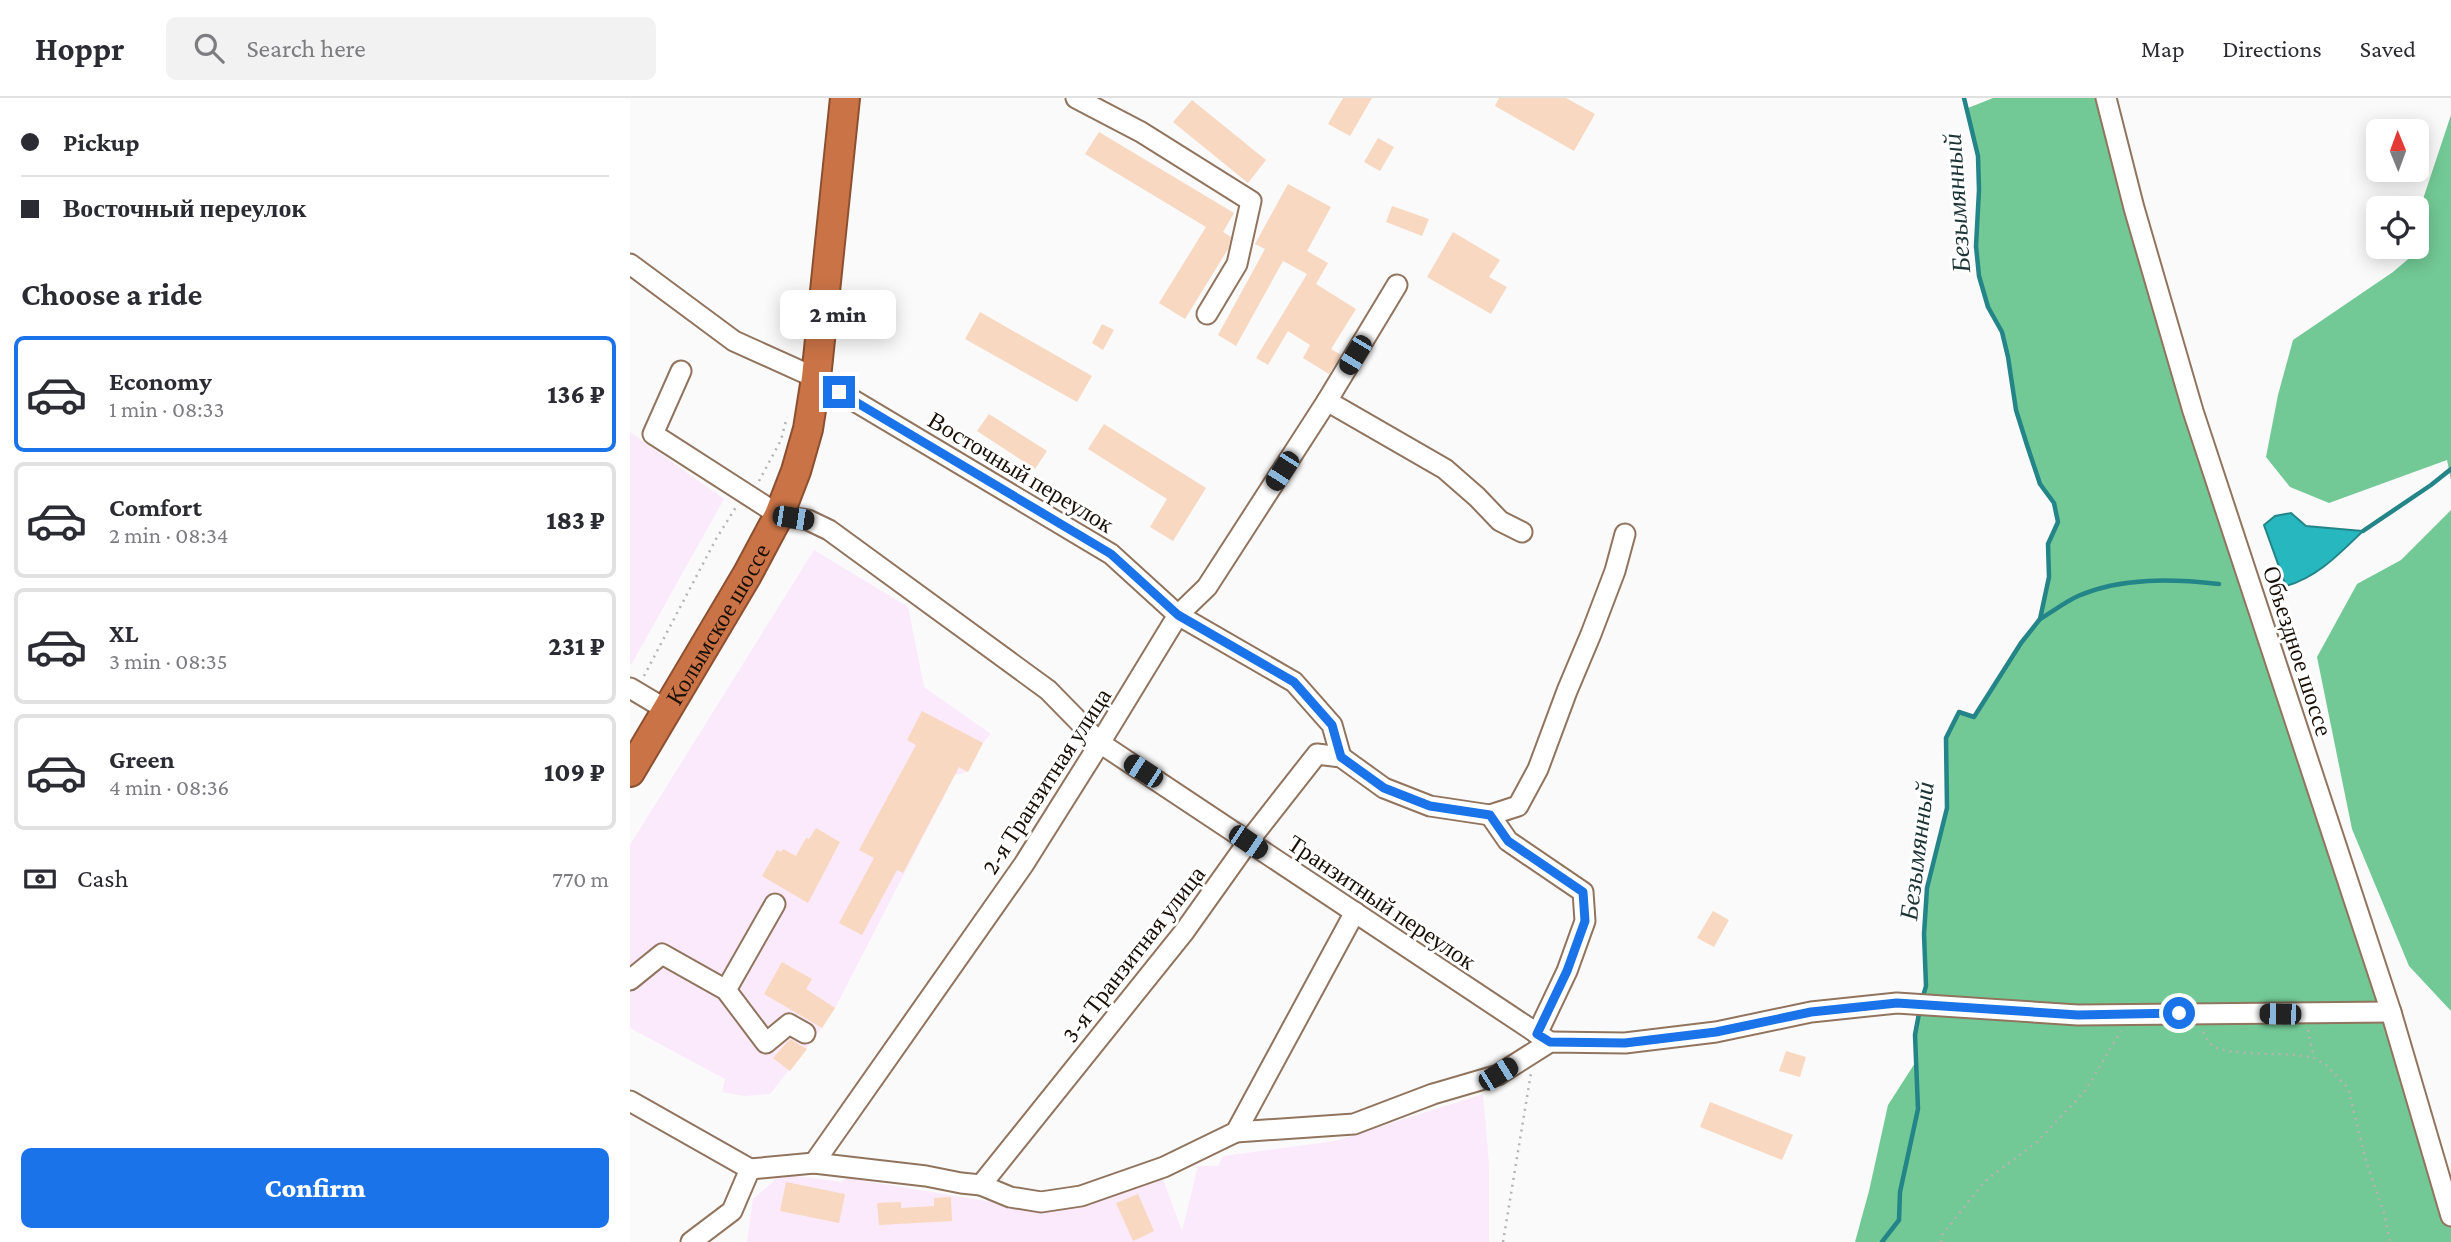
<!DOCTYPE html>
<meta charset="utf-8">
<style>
:root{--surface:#fff;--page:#f2f2f3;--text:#2b2b33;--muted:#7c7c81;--line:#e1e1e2;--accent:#1a73e8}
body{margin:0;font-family:"Crimson Pro",serif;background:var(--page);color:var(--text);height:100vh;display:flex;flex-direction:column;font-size:26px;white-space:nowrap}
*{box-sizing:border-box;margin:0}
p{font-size:23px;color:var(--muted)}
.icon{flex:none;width:38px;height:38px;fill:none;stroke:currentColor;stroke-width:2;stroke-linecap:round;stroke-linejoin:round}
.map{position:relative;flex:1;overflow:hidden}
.panel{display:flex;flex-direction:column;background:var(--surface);width:630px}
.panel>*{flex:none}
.banner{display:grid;align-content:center;height:154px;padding:0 21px;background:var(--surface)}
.needle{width:46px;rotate:359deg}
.controls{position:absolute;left:1736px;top:21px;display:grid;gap:14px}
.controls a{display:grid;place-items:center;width:63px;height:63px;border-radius:10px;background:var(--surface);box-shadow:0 4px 18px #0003;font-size:35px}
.end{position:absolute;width:32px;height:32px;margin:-16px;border:9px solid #1a73e8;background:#fff;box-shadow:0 0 0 4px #fff}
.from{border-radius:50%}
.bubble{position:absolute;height:49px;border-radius:10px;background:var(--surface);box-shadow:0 4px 18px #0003;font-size:23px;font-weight:800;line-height:49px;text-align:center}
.car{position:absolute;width:21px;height:42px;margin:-21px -10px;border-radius:9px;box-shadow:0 0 5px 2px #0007;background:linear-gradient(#222 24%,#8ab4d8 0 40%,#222 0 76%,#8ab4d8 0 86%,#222 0)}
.banner b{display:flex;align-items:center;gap:24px;height:66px;font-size:26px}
.banner b+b{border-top:2px solid var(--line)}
.banner i{width:18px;height:18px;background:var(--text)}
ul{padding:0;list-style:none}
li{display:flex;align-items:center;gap:21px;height:116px;margin:0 14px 10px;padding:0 7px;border:4px solid var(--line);border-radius:10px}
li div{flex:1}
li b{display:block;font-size:26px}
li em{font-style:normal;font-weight:800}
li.selected{border-color:var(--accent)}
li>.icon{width:63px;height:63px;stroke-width:1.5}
h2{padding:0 21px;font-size:32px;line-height:84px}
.pay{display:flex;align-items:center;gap:18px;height:77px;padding:0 21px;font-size:26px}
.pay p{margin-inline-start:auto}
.button{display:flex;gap:14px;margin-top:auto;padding:14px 21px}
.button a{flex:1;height:80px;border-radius:10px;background:var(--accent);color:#fff;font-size:28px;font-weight:800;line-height:80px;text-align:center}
header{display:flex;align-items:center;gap:42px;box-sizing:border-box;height:98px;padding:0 35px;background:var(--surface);border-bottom:2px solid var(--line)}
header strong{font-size:33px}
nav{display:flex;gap:38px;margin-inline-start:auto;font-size:24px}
.search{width:490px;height:63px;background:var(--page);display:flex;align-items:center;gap:18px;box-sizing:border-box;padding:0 24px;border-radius:10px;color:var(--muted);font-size:26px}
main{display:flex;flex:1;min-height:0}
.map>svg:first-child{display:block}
.industrial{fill:#fbeafc}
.forest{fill:#72c995}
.water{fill:#27b7bf;stroke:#238588;stroke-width:2}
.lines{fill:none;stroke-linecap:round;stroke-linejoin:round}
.stream{stroke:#238588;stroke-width:4.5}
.building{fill:#f8d8c0}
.minor-casing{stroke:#91745e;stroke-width:23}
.highway-casing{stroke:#8c5030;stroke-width:32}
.path{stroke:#b6b3b0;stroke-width:2.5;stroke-dasharray:2 5;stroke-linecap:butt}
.minor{stroke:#fff;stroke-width:19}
.highway{stroke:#ca7346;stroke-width:28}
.route{stroke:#1a73e8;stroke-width:9}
.labels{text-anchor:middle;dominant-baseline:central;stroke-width:6;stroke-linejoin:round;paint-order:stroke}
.street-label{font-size:24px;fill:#190f06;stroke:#fff}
.water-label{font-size:26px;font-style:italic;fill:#1d3436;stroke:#fff}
</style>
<header>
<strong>Hoppr</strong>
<div class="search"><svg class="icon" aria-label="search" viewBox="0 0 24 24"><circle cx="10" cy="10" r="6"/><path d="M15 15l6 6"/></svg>Search here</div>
<nav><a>Map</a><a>Directions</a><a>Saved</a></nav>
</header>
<main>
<section class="panel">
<div class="banner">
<b><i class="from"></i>Pickup</b>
<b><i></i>Восточный переулок</b>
</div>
<h2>Choose a ride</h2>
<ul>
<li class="selected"><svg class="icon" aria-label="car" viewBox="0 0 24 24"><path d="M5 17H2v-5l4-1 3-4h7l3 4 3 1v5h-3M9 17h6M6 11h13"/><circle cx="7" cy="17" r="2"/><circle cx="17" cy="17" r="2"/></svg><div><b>Economy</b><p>1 min · 08:33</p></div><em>136 ₽</em></li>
<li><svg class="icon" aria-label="car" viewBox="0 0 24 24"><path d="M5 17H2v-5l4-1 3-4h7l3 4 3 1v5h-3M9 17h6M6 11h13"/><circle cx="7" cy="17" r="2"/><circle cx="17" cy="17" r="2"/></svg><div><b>Comfort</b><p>2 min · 08:34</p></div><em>183 ₽</em></li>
<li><svg class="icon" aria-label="car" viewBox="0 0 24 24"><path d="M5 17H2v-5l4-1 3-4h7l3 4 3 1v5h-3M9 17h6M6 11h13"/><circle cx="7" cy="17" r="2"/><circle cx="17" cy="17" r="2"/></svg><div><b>XL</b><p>3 min · 08:35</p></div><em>231 ₽</em></li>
<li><svg class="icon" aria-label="car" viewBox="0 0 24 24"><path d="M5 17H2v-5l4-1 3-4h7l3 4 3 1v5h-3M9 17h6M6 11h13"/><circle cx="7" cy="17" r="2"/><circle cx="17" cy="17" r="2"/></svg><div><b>Green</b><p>4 min · 08:36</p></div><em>109 ₽</em></li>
</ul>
<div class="pay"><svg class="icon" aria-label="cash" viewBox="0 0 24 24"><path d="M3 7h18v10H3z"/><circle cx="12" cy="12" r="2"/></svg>Cash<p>770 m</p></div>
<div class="button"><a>Confirm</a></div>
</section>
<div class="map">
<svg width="1821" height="1144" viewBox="0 0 1821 1144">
<rect width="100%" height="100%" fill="#fafafa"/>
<g class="industrial">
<polygon points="0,334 94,401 1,567 0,566"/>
<polygon points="184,452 278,509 294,589 361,636 353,645 338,674 325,677 205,910 192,930 140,996 114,998 92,994 95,981 0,930 0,747"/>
<polygon points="853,996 859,1066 859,1144 117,1144 123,1101 152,1076 211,1084 217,1080 410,1112 533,1081 552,1133 568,1068 588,1068 593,1058 705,1043"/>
</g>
<g class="forest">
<polygon points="1363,0 1476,0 1821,1118 1821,1144 1225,1144 1239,1093 1258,1007 1285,965 1285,937 1296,888 1294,836 1297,790 1317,710 1316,640 1329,614 1344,618 1391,545 1410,521 1419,479 1418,446 1428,424 1424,405 1410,386 1397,347 1386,312 1378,259 1372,234 1358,209 1349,178 1346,148 1349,92 1348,58 1338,10"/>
<polygon points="1821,17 1821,382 1817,362 1699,405 1660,389 1636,359 1648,297 1663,242 1763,174 1790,151 1790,110"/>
<polygon points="1821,412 1821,913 1779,868 1722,731 1687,559 1727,486 1771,462"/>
</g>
<path class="water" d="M1661,415L1676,428L1733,433C1710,455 1688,479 1656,488L1634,427L1645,418Z"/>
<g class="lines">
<g class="stream">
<polyline points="1733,433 1801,387 1821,371"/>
<path d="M1410,521C1422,514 1435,504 1448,498C1492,479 1543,481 1589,486"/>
<polyline points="1292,902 1296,888 1294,836 1297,790 1317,710 1316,640 1329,614 1344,619 1391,545 1410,521 1419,479 1418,446 1428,424 1424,405 1410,386 1397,347 1386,312 1378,259 1372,234 1358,209 1349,178 1346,148 1349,92 1348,58 1334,0"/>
<polyline points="1252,1144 1269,1122 1270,1094 1288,1011 1285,937 1290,910"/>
</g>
</g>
<g class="building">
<polygon points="713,0 742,0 720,38 698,26"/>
<polygon points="869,0 936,0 965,16 944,53 865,8"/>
<polygon points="562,2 636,62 618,85 543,24"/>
<polygon points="469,34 604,115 593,134 601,139 598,151 555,221 529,205 576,129 455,56"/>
<polygon points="748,40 764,49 750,73 734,64"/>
<polygon points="658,86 701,109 677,153 698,165 686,186 726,211 701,251 711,257 699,276 673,260 680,247 658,233 638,267 626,260 677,176 653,163 606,248 588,237 635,151 625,146"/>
<polygon points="762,108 799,121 792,138 756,124"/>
<polygon points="823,134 870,162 859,179 877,189 861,216 797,179"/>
<polygon points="350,214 462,278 447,304 335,241"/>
<polygon points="472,226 484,232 473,252 462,245"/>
<polygon points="359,316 417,353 405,371 347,333"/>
<polygon points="474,326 576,390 543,443 520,429 537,401 458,351"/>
<polygon points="292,613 353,645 338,674 329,669 273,775 267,772 232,837 209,825 244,760 229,752 286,647 277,642"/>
<polygon points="186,730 210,744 178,805 132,778 147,752 151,754 153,751 166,758 176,740 179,741"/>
<polygon points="1083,813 1099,822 1084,849 1067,840"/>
<polygon points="152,864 182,881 176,891 205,910 192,930 134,896"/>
<polygon points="160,941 177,951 160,973 143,960"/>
<polygon points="1156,953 1176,959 1170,979 1149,973"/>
<polygon points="1080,1004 1163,1037 1152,1062 1070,1029"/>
<polygon points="156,1084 215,1096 209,1125 150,1113"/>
<polygon points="508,1096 524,1133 503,1143 486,1105"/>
<polygon points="321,1099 322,1123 249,1127 247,1105 271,1104 271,1110 304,1108 304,1100"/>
</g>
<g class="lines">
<g class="minor-casing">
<g id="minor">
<polyline points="446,0 511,34 621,103 607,166 577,216"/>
<polyline points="1476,0 1504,110 1563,313 1761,914 1821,1118"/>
<polyline points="0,166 104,243 186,280 481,456 548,517 664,584 702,627 711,659"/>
<polyline points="51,273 23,336 149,417 178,422 199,432 418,592 470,645 920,944"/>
<polyline points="697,303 815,371 847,399 870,423 892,434"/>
<polyline points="0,590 37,612"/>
<polyline points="860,717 878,743 953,794 955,823 937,873 907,936"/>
<polyline points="0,882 32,856 96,892 136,945 159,926 175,935"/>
<polyline points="96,892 145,806"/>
<polyline points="0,1003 120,1071"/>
<polyline points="606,1034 724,1026 803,996 868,977 920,944 995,945 1086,934 1181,914 1267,905 1448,917 1761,914"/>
<polyline points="184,1065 296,1078 331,1085 351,1087 554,834 618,744 687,656 711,659 754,690 800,708 860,717 888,708 908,671 937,593 961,536 985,473 995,436"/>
<polyline points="351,1087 380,1099 411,1104 451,1098 534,1069 606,1034 725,814"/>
<polyline points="61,1144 102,1113 120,1071 184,1065 394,766 470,645 548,517 577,489 697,303 767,187"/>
</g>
</g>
<g class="highway-casing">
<g id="highway">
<path id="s1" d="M0,674L117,477L149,417L166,373L178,331L186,280L215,0"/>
</g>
</g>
<g class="path">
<polyline points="129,383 151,342 157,319"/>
<polyline points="14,578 86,441 106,409"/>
<polyline points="1678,932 1684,960 1696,967 1718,990 1736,1063 1754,1115 1760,1144"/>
<path d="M1573,934C1576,939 1578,944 1583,948C1600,959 1659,953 1684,960"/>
<polyline points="873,1144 901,975"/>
<polyline points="1311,1144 1312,1137 1355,1083 1407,1044 1455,993 1491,933"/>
</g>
<use href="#minor" class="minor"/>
<use href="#highway" class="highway"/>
</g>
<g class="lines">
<polyline class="route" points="209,294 481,456 548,517 664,584 702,627 711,659 754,690 800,708 860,717 878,743 953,794 955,823 937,873 907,936 920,944 995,945 1086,934 1181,914 1267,905 1448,917 1549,915"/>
</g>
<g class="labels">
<g class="street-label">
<text transform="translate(391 374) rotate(31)">Восточный переулок</text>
<text stroke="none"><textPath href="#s1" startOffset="172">Колымское шоссе</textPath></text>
<text transform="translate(1668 553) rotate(72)">Объездное шоссе</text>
<text transform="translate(416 683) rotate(-57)">2-я Транзитная улица</text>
<text transform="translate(752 804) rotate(34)">Транзитный переулок</text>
<text transform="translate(503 856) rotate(-52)">3-я Транзитная улица</text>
</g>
<g class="water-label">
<text transform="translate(1327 105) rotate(-94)">Безымянный</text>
<text transform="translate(1287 753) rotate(-83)">Безымянный</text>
</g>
</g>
</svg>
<div class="controls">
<a><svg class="needle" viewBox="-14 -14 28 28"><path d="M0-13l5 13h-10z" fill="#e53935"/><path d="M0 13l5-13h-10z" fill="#7c7c81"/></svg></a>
<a><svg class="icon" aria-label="locate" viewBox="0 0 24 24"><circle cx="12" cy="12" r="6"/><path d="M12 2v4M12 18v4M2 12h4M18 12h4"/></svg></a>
</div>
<i class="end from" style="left:1549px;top:915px"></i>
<i class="end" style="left:209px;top:294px"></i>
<div class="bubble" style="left:150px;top:192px;width:116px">2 min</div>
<i class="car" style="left:725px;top:257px;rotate:211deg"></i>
<i class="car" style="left:652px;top:373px;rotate:213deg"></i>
<i class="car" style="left:163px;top:420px;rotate:99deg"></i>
<i class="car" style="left:513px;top:673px;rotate:303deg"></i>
<i class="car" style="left:618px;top:744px;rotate:124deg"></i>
<i class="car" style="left:1650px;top:916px;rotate:271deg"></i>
<i class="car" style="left:868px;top:976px;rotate:58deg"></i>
</div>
</main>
